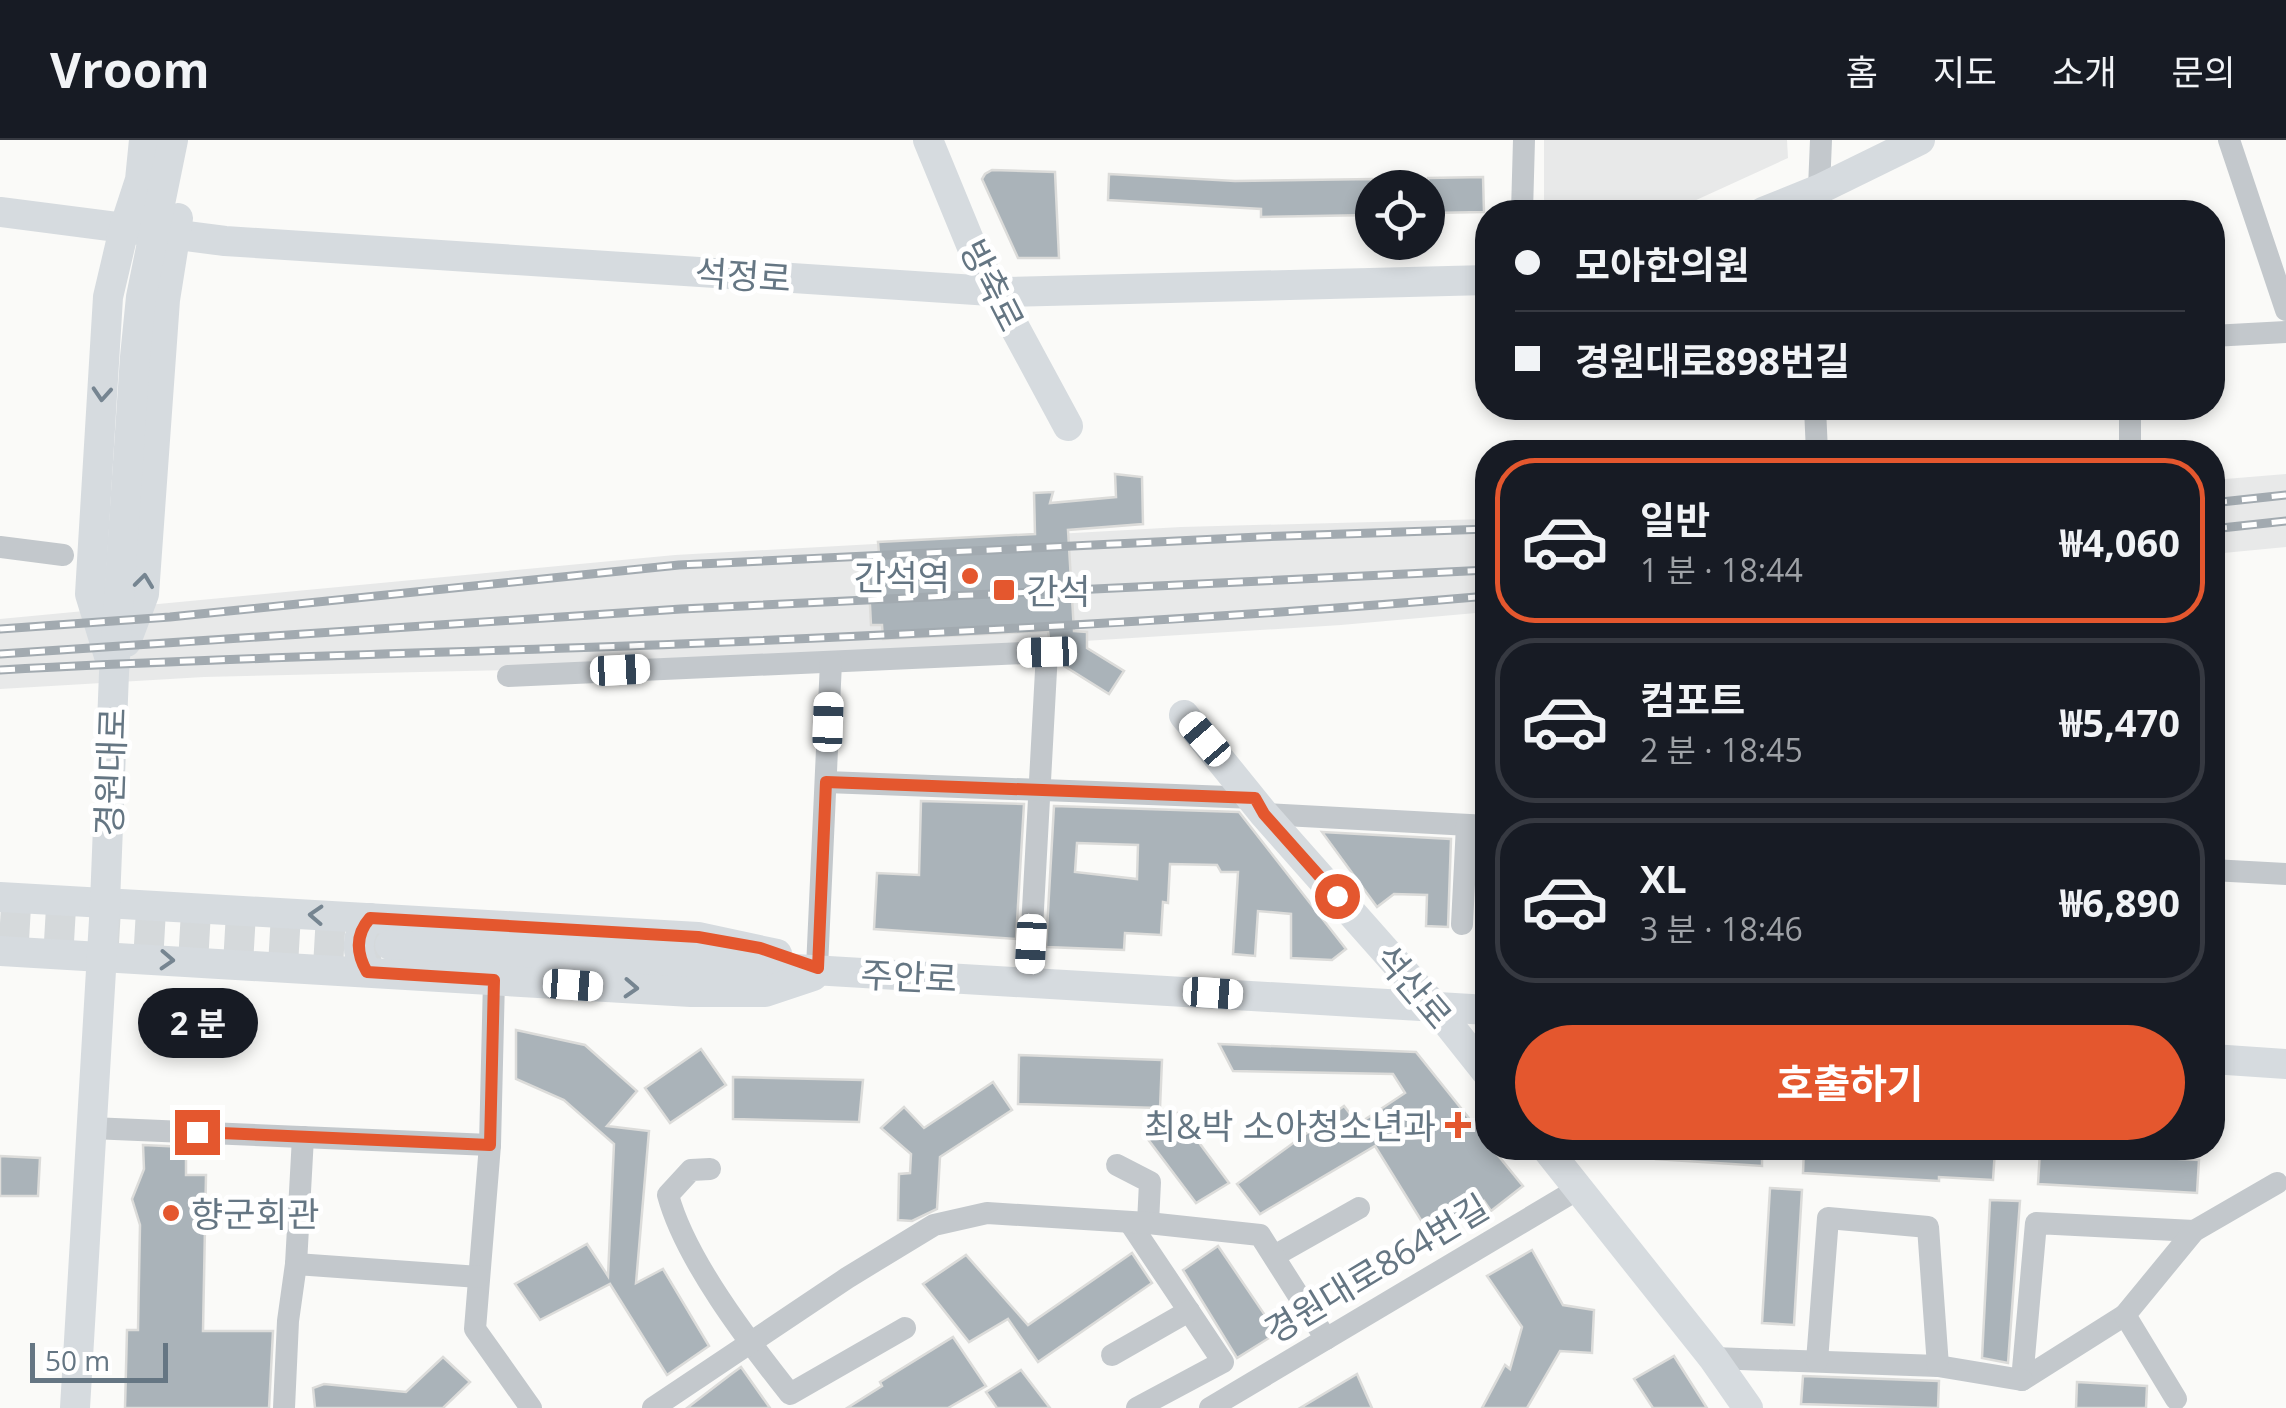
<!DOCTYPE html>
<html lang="ko">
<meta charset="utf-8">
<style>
:root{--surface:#171b24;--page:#20242c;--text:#f1f3f6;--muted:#9ea1a6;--line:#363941;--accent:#e4572e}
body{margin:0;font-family:"Open Sans","Noto Sans KR",sans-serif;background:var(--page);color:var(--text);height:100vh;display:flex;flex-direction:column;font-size:38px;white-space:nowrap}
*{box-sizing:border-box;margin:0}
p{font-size:32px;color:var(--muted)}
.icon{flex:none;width:55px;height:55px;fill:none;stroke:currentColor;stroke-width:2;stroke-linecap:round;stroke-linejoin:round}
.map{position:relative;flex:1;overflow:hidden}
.drawer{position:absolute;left:1475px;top:300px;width:750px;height:720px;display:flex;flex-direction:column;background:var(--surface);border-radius:40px;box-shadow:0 5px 15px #0003}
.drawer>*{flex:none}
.hud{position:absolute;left:1475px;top:60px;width:750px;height:220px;border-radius:40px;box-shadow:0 5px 15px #0003;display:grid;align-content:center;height:220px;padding:0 40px;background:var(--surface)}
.controls{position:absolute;left:1355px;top:30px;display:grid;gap:20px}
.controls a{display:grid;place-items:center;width:90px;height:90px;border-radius:50%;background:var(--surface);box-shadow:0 5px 15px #0003;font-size:50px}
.scale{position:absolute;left:30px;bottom:25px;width:138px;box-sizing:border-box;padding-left:10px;border:5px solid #657683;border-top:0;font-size:28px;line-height:35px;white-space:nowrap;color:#657683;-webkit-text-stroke:8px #fff;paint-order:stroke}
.end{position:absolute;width:45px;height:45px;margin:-22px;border:12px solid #e4572e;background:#fff;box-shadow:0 0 0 5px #fff}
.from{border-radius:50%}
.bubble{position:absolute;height:70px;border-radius:35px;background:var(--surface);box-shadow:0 5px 15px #0003;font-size:32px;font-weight:700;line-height:70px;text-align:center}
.car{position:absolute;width:30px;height:60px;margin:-30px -15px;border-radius:12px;box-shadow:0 0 8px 2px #0007;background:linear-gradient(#fff 24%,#345 0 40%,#fff 0 76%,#345 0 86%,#fff 0)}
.hud b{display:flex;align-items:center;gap:35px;height:95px;font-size:38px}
.hud b+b{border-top:2px solid var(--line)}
.hud i{width:25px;height:25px;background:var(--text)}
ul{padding:18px 0 0;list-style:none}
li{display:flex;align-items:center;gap:30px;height:165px;margin:0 20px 15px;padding:0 20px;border:5px solid var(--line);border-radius:40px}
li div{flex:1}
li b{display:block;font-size:38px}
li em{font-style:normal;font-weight:700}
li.selected{border-color:var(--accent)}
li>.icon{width:90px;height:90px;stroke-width:1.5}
.action{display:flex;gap:20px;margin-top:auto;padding:20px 40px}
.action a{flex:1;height:115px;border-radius:60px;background:var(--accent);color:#fff;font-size:40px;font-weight:700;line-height:115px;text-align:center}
header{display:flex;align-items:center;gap:60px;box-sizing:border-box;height:140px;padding:0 50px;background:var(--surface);border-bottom:2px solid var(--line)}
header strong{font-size:48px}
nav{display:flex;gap:55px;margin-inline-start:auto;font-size:35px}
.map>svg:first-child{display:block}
.built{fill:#e8e9e9}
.building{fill:#aab3b9;stroke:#dcdcda;stroke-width:2.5;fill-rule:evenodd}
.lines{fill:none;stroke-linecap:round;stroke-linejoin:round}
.secondary-tunnel{stroke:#d5d9db;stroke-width:30;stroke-dasharray:30 15;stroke-linecap:butt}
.street{stroke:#c3c8cc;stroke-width:22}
.secondary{stroke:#d6dbdf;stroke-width:30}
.rail-casing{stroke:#a2aab0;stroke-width:9}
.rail{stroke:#fff;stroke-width:5;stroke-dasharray:15;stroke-linecap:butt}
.oneway{stroke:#768591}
.route{stroke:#e4572e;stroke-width:12}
.poi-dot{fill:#e4572e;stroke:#fff;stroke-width:4}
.labels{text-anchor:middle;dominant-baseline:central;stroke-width:10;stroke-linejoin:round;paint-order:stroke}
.street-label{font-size:35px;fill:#657683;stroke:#fff}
.poi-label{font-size:35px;fill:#657683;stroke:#fff;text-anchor:end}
</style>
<header>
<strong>Vroom</strong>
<nav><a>홈</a><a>지도</a><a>소개</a><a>문의</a></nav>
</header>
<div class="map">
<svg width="2286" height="1268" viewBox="0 0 2286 1268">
<rect width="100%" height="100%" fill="#fafaf8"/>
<g class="built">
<polygon points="1544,0 1787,0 1788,18 1670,72 1544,72"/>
<polygon points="2286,334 2286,407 2213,414 2213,340"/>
<polygon points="1487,379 1487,472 1341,485 680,526 204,537 0,549 0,479 675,415 1181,387"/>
</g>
<g class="building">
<polygon points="992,30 1055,32 1059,118 1018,118 982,39 985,34"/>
<polygon points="1109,34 1235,41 1372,39 1372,75 1261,77 1261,69 1108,60"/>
<polygon points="1483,37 1484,72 1428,73 1428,38"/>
<polygon points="1115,334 1142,337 1143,384 1068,390 1074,491 1087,492 1087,508 1124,531 1109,554 1061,524 1061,506 1049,498 1048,491 883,499 882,485 871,485 868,427 880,427 878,402 1035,394 1034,353 1053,352 1050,363 1116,357"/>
<polygon points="921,661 1024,664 1016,799 874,789 877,733 919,735"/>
<path d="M1054,666L1239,672L1346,809L1332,820L1291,818V774L1258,771L1255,816L1233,814L1238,732H1221L1217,725L1170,724L1168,763L1163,762L1161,795L1125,793L1124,810L1046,807ZM1077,703L1138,705L1137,739L1075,732Z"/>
<polygon points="1322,692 1451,699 1448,787 1426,786 1427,755 1394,754 1377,767"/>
<polygon points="516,890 585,905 637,951 607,986 649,991 636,1143 663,1129 709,1206 667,1235 610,1144 540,1180 515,1144 587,1104 608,1136 614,1004 564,960 516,939"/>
<polygon points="1219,904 1416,912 1488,1002 1488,1008 1492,1008 1523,1046 1491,1071 1484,1061 1429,1093 1375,1006 1260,1074 1237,1044 1344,966 1358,984 1405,953 1393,934 1233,931"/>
<polygon points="701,909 726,945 670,983 645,948"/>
<polygon points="1019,915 1162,920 1160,968 1018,964"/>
<polygon points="733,937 863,940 859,982 733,979"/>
<polygon points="993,942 1012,970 940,1017 937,1069 912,1081 898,1080 899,1034 910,1033 911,1014 881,988 904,967 924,988"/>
<polygon points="1177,973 1229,1043 1196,1063 1144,994"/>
<polygon points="143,1005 186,1007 186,1035 206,1035 203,1191 273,1191 269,1268 125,1268 127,1190 138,1190 140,1085 132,1059 144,1029"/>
<polygon points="1657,1008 1762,1008 1762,1026 1656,1019"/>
<polygon points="1804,1008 1995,1010 1993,1040 1939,1037 1939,1041 1803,1033"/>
<polygon points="2040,1011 2199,1020 2197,1053 2038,1044"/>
<polygon points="0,1016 40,1018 38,1056 0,1056"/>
<polygon points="1770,1048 1802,1050 1794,1185 1762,1183"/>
<polygon points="1990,1060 2020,1061 2008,1223 1982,1218"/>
<polygon points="1218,1106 1277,1193 1237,1218 1183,1130"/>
<polygon points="1532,1110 1563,1165 1594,1170 1592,1213 1560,1211 1527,1268 1482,1268 1505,1225 1510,1229 1522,1187 1487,1136"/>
<polygon points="1132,1113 1152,1143 1038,1222 1008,1179 969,1202 923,1144 966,1115 1028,1185"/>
<polygon points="953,1197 986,1246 948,1268 847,1268 882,1246 880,1242"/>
<polygon points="1674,1216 1707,1268 1653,1268 1634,1239"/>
<polygon points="443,1217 470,1242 443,1268 315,1268 313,1248 324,1244 406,1252"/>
<polygon points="741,1227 770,1268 687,1268 730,1235"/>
<polygon points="1021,1230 1050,1268 997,1268 986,1252"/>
<polygon points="1357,1234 1372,1268 1300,1268"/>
<polygon points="1803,1236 1939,1241 1938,1268 1801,1264"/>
<polygon points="2077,1242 2147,1246 2146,1268 2076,1268"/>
</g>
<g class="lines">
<polyline class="secondary-tunnel" points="0,783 382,805"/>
<g class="street">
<polyline points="2229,0 2286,170"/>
<polyline points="1522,72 1524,0"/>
<polyline points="1818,72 1821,0"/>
<polyline points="2212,196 2286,192"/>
<polyline points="1815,268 1817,312"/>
<polyline points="2125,312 2130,309 2130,268"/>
<polyline points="0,407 63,415"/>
<polyline points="508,536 1047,512 1029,843"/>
<polyline points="826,642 1255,658"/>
<polyline points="1264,674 1488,686"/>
<polyline points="2212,730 2286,734"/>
<polyline points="1462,784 1467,685"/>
<polyline points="817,828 831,522"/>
<polyline points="494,840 490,1005 475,1189 531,1268"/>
<polyline points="91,988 490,1005"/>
<polyline points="1117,1025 1150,1042 1148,1083"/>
<path d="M710,1029L691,1030L668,1055C685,1119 748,1201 790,1254L905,1188"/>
<polyline points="1130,1083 1223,1222 1137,1268"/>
<polyline points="1274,1116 1359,1068"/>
<polyline points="296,1124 479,1137"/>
<polyline points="2125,1175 2022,1240 2036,1083 2194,1091"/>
<polyline points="1112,1215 1189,1171"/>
<polyline points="1713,1218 1938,1226 2022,1240"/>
<polyline points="1817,1221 1828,1078 1928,1087 1938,1226"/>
<polyline points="2176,1259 2125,1175 2194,1091 2277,1043"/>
<polyline points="284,1268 288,1181 296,1124 303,997"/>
<polyline points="653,1268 847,1138 934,1085 987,1073 1148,1083 1260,1095 1326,1199"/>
<polyline points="1210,1268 1578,1049"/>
</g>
<g class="secondary">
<polyline points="928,0 974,112 1068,286"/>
<polyline points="0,72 225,101 1006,152 1488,140"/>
<polyline points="1763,72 1820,49 1920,0"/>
<polyline points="126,502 144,454 165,160 178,78"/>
<polyline points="109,516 90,454 108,157 124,89 140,40 144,0"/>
<polyline points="1184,575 1264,674 1434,866 1488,934"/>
<polyline points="0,757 698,797 777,814"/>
<polyline points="390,805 1488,870"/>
<polyline points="0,811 691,852 765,852 813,836"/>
<path d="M367,832C356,814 355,795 370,778"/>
<polyline points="2212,919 2286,924"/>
<polyline points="1546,1008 1713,1218 1748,1268"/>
<polyline points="75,1268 105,763 114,533 135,217 141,157 173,0"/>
</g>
<g class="rail-casing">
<g id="rail">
<polyline points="2212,363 2286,355"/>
<polyline points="2212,389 2286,381"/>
<polyline points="0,489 170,477 679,425 1259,397 1488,389"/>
<polyline points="0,514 681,469 1488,430"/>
<path d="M0,530C227,517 453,513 680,504C949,493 1219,479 1488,456"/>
</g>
</g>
<use href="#rail" class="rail"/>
</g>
<defs><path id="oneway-chevron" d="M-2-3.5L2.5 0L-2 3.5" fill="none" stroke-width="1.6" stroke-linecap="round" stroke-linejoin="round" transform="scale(2.5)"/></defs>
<g class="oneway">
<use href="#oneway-chevron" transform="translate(102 254) rotate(94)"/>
<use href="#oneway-chevron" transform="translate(144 441) rotate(-83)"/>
<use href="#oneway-chevron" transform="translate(316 775) rotate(-177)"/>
<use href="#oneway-chevron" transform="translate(167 820) rotate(3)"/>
<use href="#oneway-chevron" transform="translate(631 848) rotate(3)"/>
</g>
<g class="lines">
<path class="route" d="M197,992L490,1005L494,840L367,832C356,813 355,795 370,778L698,797L760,808L818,828L826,642L1255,658L1264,674L1337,756"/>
</g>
<g class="poi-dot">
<circle cx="970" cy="436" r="10"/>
<rect x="992" y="438" width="24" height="24" rx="5"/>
<path d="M1453 970h10v10h10v10h-10v10h-10v-10h-10v-10h10z"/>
<circle cx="171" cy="1073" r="10"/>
</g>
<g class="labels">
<g class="street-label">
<text transform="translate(743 135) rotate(4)">석정로</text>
<text transform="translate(993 145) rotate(63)">방축로</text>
<text transform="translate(110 632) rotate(-88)">경원대로</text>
<text transform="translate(909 836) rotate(3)">주안로</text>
<text transform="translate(1414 846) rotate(50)">석산로</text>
<text transform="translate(1376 1128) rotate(-31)">경원대로864번길</text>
</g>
<g class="poi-label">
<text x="950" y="436">간석역</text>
<text x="1026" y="450" text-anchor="start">간석</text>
<text x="1436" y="985">최&amp;박 소아청소년과</text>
<text x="191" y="1073" text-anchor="start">향군회관</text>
</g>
</g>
</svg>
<div class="controls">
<a><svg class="icon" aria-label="locate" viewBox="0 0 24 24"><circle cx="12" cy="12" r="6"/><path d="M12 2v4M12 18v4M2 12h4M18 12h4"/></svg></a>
</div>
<div class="scale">50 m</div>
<i class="end from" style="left:1337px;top:756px"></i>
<i class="end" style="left:197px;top:992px"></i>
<div class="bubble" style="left:138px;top:848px;width:120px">2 분</div>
<i class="car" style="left:1047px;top:512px;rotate:268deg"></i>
<i class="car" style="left:620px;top:530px;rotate:87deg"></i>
<i class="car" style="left:828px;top:582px;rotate:2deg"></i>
<i class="car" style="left:1205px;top:599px;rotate:319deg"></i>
<i class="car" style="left:1031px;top:804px;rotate:183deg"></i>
<i class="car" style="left:573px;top:845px;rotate:94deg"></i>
<i class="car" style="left:1213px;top:853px;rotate:94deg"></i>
<div class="hud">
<b><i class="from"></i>모아한의원</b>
<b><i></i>경원대로898번길</b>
</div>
<section class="drawer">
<ul>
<li class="selected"><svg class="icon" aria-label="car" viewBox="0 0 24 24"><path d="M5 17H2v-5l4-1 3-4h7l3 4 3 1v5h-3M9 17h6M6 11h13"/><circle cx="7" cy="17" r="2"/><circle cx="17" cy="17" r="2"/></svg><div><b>일반</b><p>1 분 · 18:44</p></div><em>₩4,060</em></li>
<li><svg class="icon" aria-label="car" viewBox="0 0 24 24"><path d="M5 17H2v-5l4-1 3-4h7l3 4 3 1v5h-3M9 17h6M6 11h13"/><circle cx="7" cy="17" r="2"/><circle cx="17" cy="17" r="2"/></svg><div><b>컴포트</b><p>2 분 · 18:45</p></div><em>₩5,470</em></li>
<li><svg class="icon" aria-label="car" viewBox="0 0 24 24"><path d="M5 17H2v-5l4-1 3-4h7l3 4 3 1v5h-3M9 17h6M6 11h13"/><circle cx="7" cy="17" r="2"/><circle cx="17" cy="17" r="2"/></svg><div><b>XL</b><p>3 분 · 18:46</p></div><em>₩6,890</em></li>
</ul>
<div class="action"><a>호출하기</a></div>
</section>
</div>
